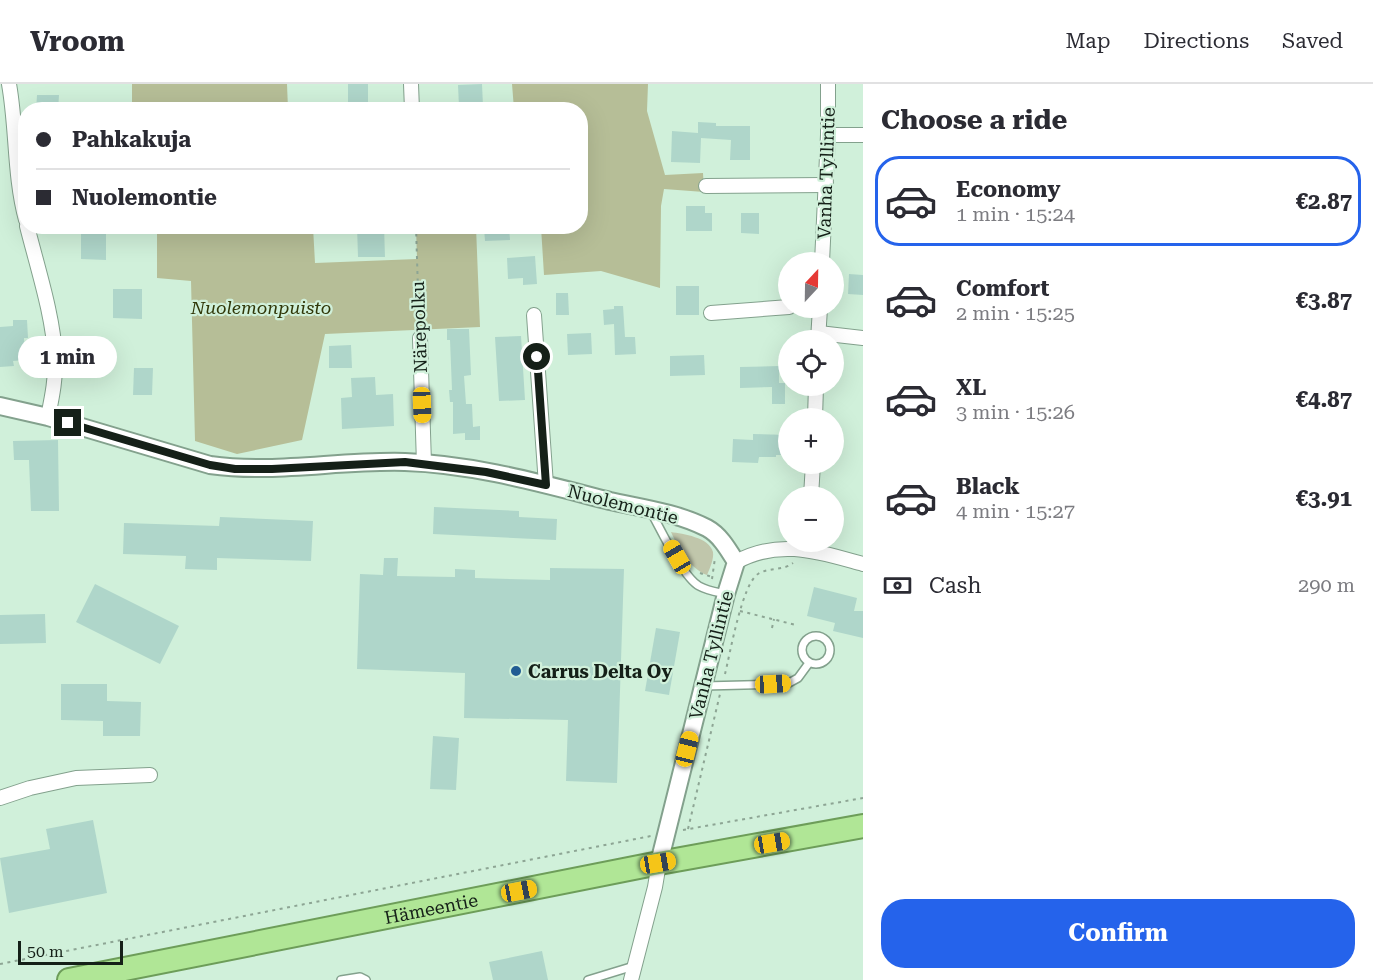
<!DOCTYPE html>
<meta charset="utf-8">
<style>
:root{--surface:#fff;--page:#f2f2f3;--text:#2b2b33;--muted:#7c7c81;--line:#e1e1e2;--accent:#2563eb}
body{margin:0;font-family:"Roboto Serif",serif;background:var(--page);color:var(--text);height:100vh;display:flex;flex-direction:column;font-size:22px;white-space:nowrap}
*{box-sizing:border-box;margin:0}
p{font-size:20px;color:var(--muted)}
.icon{flex:none;width:33px;height:33px;fill:none;stroke:currentColor;stroke-width:2;stroke-linecap:round;stroke-linejoin:round}
.map{position:relative;flex:1;overflow:hidden}
.drawer{display:flex;flex-direction:column;background:var(--surface);width:510px}
.drawer>*{flex:none}
.top-card{position:absolute;left:18px;top:18px;width:570px;height:132px;border-radius:24px;box-shadow:0 6px 24px #0002;display:grid;align-content:center;height:132px;padding:0 18px;background:var(--surface)}
.needle{width:39px;rotate:22deg}
.controls{position:absolute;left:778px;top:168px;display:grid;gap:12px}
.controls a{display:grid;place-items:center;width:66px;height:66px;border-radius:50%;background:var(--surface);box-shadow:0 6px 24px #0002;font-size:30px}
.scale{position:absolute;left:18px;bottom:15px;width:105px;box-sizing:border-box;padding-left:6px;border:3px solid #152018;border-top:0;font-size:16px;line-height:21px;white-space:nowrap;color:#152018;-webkit-text-stroke:4px #d0f0da;paint-order:stroke}
.end{position:absolute;width:27px;height:27px;margin:-14px;border:8px solid #152018;background:#fff;box-shadow:0 0 0 3px #fff}
.from{border-radius:50%}
.bubble{position:absolute;height:42px;border-radius:21px;background:var(--surface);box-shadow:0 6px 24px #0002;font-size:20px;font-weight:700;line-height:42px;text-align:center}
.car{position:absolute;width:18px;height:36px;margin:-18px -9px;border-radius:8px;box-shadow:0 0 4px 2px #0007;background:linear-gradient(#f5c518 24%,#345 0 40%,#f5c518 0 76%,#345 0 86%,#f5c518 0)}
.top-card b{display:flex;align-items:center;gap:21px;height:57px;font-size:22px}
.top-card b+b{border-top:2px solid var(--line)}
.top-card i{width:15px;height:15px;background:var(--text)}
ul{padding:0;list-style:none}
li{display:flex;align-items:center;gap:18px;height:90px;margin:0 12px 9px;padding:0 6px;border:3px solid transparent;border-radius:24px}
li div{flex:1}
li b{display:block;font-size:22px}
li em{font-style:normal;font-weight:700}
li.selected{border-color:var(--accent)}
li>.icon{width:54px;height:54px;stroke-width:1.5}
h2{padding:0 18px;font-size:27px;line-height:72px}
.pay{display:flex;align-items:center;gap:15px;height:66px;padding:0 18px;font-size:22px}
.pay p{margin-inline-start:auto}
.button{display:flex;gap:12px;margin-top:auto;padding:12px 18px}
.button a{flex:1;height:69px;border-radius:24px;background:var(--accent);color:#fff;font-size:24px;font-weight:700;line-height:69px;text-align:center}
header{display:flex;align-items:center;gap:36px;box-sizing:border-box;height:84px;padding:0 30px;background:var(--surface);border-bottom:2px solid var(--line)}
header strong{font-size:28px}
nav{display:flex;gap:33px;margin-inline-start:auto;font-size:21px}
main{display:flex;flex:1;min-height:0}
.map>svg:first-child{display:block}
.green{fill:#c0c6ab}
.forest{fill:#b6be97}
.building{fill:#afd6ca}
.lines{fill:none;stroke-linecap:round;stroke-linejoin:round}
.service-casing{stroke:#83a18d;stroke-width:10}
.minor-casing{stroke:#83a18d;stroke-width:16}
.tertiary-casing{stroke:#83a18d;stroke-width:20}
.trunk-casing{stroke:#6d9d59;stroke-width:26}
.path{stroke:#8da594;stroke-width:2;stroke-dasharray:3 4.5;stroke-linecap:butt}
.service{stroke:#fff;stroke-width:7}
.minor{stroke:#fff;stroke-width:14}
.tertiary{stroke:#fff;stroke-width:16}
.trunk{stroke:#b0e696;stroke-width:22}
.route{stroke:#152018;stroke-width:8}
.poi-dot{fill:#215c93;stroke:#d0f0da;stroke-width:2}
.labels{text-anchor:middle;dominant-baseline:central;stroke-width:4.5;stroke-linejoin:round;paint-order:stroke}
.street-label{font-size:18px;fill:#152018;stroke:#d0f0da}
.park-label{font-size:18px;font-style:italic;fill:#303708;stroke:#d0f0da}
.poi-label{font-size:18px;font-weight:bold;fill:#152018;stroke:#d0f0da;text-anchor:start}
</style>
<header>
<strong>Vroom</strong>
<nav><a>Map</a><a>Directions</a><a>Saved</a></nav>
</header>
<main>
<div class="map">
<svg width="863" height="896" viewBox="0 0 863 896">
<rect width="100%" height="100%" fill="#d0f0da"/>
<path class="green" d="M671,448C683,450 709,453 713,468C714,475 710,484 707,491C690,485 678,463 671,448Z"/>
<g class="forest">
<polygon points="132,0 287,0 288,25 132,25"/>
<polygon points="512,0 648,0 647,27 665,91 703,89 704,108 664,105 661,122 660,204 601,187 544,191 541,143 580,142 580,26 514,25"/>
<polygon points="157,143 313,143 315,179 417,175 416,143 476,143 480,243 325,250 302,356 237,370 195,357 191,197 157,194"/>
</g>
<g class="building">
<rect x="348" y="0" width="20" height="26"/>
<polygon points="482,0 483,22 459,23 458,1"/>
<polygon points="37,11 59,11 58,26 36,26"/>
<polygon points="698,38 716,39 716,42 750,42 750,76 730,76 731,56 701,54 700,79 671,78 672,47 698,49"/>
<polygon points="686,122 705,122 705,129 712,129 712,147 686,147"/>
<polygon points="741,129 759,129 759,150 741,149"/>
<polygon points="357,142 384,142 385,173 358,173"/>
<polygon points="509,142 510,156 485,157 484,143"/>
<polygon points="81,147 106,148 106,176 81,175"/>
<polygon points="535,172 537,200 523,201 523,194 508,195 507,174"/>
<polygon points="849,190 863,191 863,211 848,210"/>
<rect x="676" y="202" width="23" height="29"/>
<polygon points="113,205 142,205 142,235 113,234"/>
<polygon points="556,209 568,209 569,231 556,231"/>
<polygon points="614,222 623,222 625,253 635,253 636,270 615,271 614,240 604,241 603,226 614,225"/>
<polygon points="13,236 27,236 28,254 24,254 25,276 13,277 14,282 0,283 0,243 13,242"/>
<polygon points="447,245 469,245 471,291 464,292 466,320 472,320 473,343 480,342 480,356 465,356 465,349 453,350 453,318 450,318 449,306 452,306 450,256 447,256"/>
<polygon points="591,249 592,270 568,271 567,250"/>
<polygon points="521,252 525,316 499,317 495,253"/>
<polygon points="351,261 352,284 329,284 329,262"/>
<polygon points="704,271 705,291 670,292 670,272"/>
<polygon points="779,282 779,299 785,299 785,320 772,320 772,303 740,304 740,283"/>
<polygon points="134,284 153,284 152,311 133,311"/>
<polygon points="375,293 376,311 393,310 394,342 342,345 341,314 352,313 351,294"/>
<polygon points="753,350 789,351 789,371 776,371 776,373 759,373 758,379 732,378 733,355 753,356"/>
<polygon points="58,356 59,427 31,427 29,376 14,376 13,357"/>
<polygon points="434,423 519,427 519,433 557,435 556,456 433,450"/>
<polygon points="220,433 313,437 311,477 217,474 217,486 185,485 186,472 123,470 124,439 219,442"/>
<polygon points="384,474 398,474 397,492 455,493 455,485 475,486 475,494 550,496 550,484 624,485 617,699 566,697 568,636 464,634 465,589 357,585 360,490 383,491"/>
<polygon points="95,500 179,542 160,580 76,538"/>
<polygon points="814,503 857,514 854,527 863,527 863,554 833,547 835,539 807,532"/>
<polygon points="45,530 46,559 0,560 0,531"/>
<polygon points="656,544 680,548 669,611 645,607"/>
<polygon points="61,600 107,600 107,617 141,618 140,652 103,652 103,637 61,636"/>
<polygon points="433,652 459,654 456,706 430,705"/>
<polygon points="93,736 107,809 9,829 0,774 50,765 46,745"/>
<polygon points="542,867 548,896 493,896 489,878"/>
</g>
<g class="lines">
<g class="service-casing">
<g id="service">
<path d="M651,428C661,446 683,493 699,502C708,507 717,508 726,510"/>
<circle cx="816" cy="566" r="14"/>
<polyline points="704,602 787,600 798,594 809,579"/>
<polyline points="341,896 360,893 366,896"/>
<polyline points="588,896 634,882"/>
</g>
</g>
<g class="minor-casing">
<g id="minor">
<path d="M9,0C17,45 14,92 26,136"/>
<polyline points="411,0 412,26"/>
<polyline points="828,51 863,51"/>
<polyline points="706,102 826,101"/>
<path d="M27,142C37,182 54,234 55,274C56,294 52,313 48,333"/>
<polyline points="822,178 828,51 828,0"/>
<polyline points="711,229 789,223"/>
<polyline points="534,231 546,401"/>
<polyline points="819,249 863,254"/>
<polyline points="420,254 424,380"/>
<polyline points="818,256 820,224"/>
<polyline points="815,334 816,302"/>
<polyline points="811,412 813,380"/>
<path d="M736,478C780,454 819,468 863,480"/>
<polyline points="0,714 30,704 76,694 150,691"/>
<polyline points="631,896 655,803 659,779"/>
</g>
</g>
<g class="tertiary-casing">
<path id="tertiary" d="M0,322L48,333L210,381C275,390 339,376 405,378C474,380 543,400 610,417C642,424 678,429 707,444C720,451 728,465 736,478L726,510L659,779"/>
</g>
<g class="trunk-casing">
<g id="trunk">
<path id="s1" d="M69,896L659,779L863,742"/>
</g>
</g>
<g class="path">
<polyline points="416,142 419,239"/>
<polyline points="700,489 712,493"/>
<polyline points="712,495 715,474"/>
<polyline points="740,527 796,541"/>
<polyline points="772,544 774,535"/>
<path d="M725,590C730,570 742,500 758,490C769,483 783,487 793,479"/>
<polyline points="688,745 720,610"/>
<polyline points="683,746 863,714"/>
<polyline points="0,880 651,752"/>
</g>
<use href="#service" class="service"/>
<use href="#minor" class="minor"/>
<use href="#tertiary" class="tertiary"/>
<use href="#trunk" class="trunk"/>
</g>
<g class="lines">
<polyline class="route" points="68,339 210,381 235,385 272,385 405,378 486,388 546,401 537,273"/>
</g>
<circle class="poi-dot" cx="516" cy="587" r="6"/>
<g class="labels">
<g class="street-label">
<text transform="translate(826 89) rotate(-88)">Vanha Tyllintie</text>
<text transform="translate(419 243) rotate(-92)">Närepolku</text>
<text transform="translate(623 420) rotate(14)">Nuolemontie</text>
<text transform="translate(711 571) rotate(-76)">Vanha Tyllintie</text>
<text stroke="none"><textPath href="#s1" startOffset="369">Hämeentie</textPath></text>
</g>
<g class="park-label">
<text x="261" y="223">Nuolemonpuisto</text>
</g>
<g class="poi-label">
<text x="528" y="587">Carrus Delta Oy</text>
</g>
</g>
</svg>
<div class="controls">
<a><svg class="needle" viewBox="-14 -14 28 28"><path d="M0-13l5 13h-10z" fill="#e53935"/><path d="M0 13l5-13h-10z" fill="#7c7c81"/></svg></a>
<a><svg class="icon" aria-label="locate" viewBox="0 0 24 24"><circle cx="12" cy="12" r="6"/><path d="M12 2v4M12 18v4M2 12h4M18 12h4"/></svg></a>
<a>+</a>
<a>−</a>
</div>
<div class="scale">50 m</div>
<i class="end from" style="left:537px;top:273px"></i>
<i class="end" style="left:68px;top:339px"></i>
<div class="bubble" style="left:18px;top:252px;width:99px">1 min</div>
<i class="car" style="left:422px;top:321px;rotate:178deg"></i>
<i class="car" style="left:677px;top:473px;rotate:330deg"></i>
<i class="car" style="left:773px;top:600px;rotate:87deg"></i>
<i class="car" style="left:687px;top:665px;rotate:14deg"></i>
<i class="car" style="left:772px;top:759px;rotate:80deg"></i>
<i class="car" style="left:658px;top:779px;rotate:80deg"></i>
<i class="car" style="left:519px;top:807px;rotate:79deg"></i>
<div class="top-card">
<b><i class="from"></i>Pahkakuja</b>
<b><i></i>Nuolemontie</b>
</div>
</div>
<section class="drawer">
<h2>Choose a ride</h2>
<ul>
<li class="selected"><svg class="icon" aria-label="car" viewBox="0 0 24 24"><path d="M5 17H2v-5l4-1 3-4h7l3 4 3 1v5h-3M9 17h6M6 11h13"/><circle cx="7" cy="17" r="2"/><circle cx="17" cy="17" r="2"/></svg><div><b>Economy</b><p>1 min · 15:24</p></div><em>€2.87</em></li>
<li><svg class="icon" aria-label="car" viewBox="0 0 24 24"><path d="M5 17H2v-5l4-1 3-4h7l3 4 3 1v5h-3M9 17h6M6 11h13"/><circle cx="7" cy="17" r="2"/><circle cx="17" cy="17" r="2"/></svg><div><b>Comfort</b><p>2 min · 15:25</p></div><em>€3.87</em></li>
<li><svg class="icon" aria-label="car" viewBox="0 0 24 24"><path d="M5 17H2v-5l4-1 3-4h7l3 4 3 1v5h-3M9 17h6M6 11h13"/><circle cx="7" cy="17" r="2"/><circle cx="17" cy="17" r="2"/></svg><div><b>XL</b><p>3 min · 15:26</p></div><em>€4.87</em></li>
<li><svg class="icon" aria-label="car" viewBox="0 0 24 24"><path d="M5 17H2v-5l4-1 3-4h7l3 4 3 1v5h-3M9 17h6M6 11h13"/><circle cx="7" cy="17" r="2"/><circle cx="17" cy="17" r="2"/></svg><div><b>Black</b><p>4 min · 15:27</p></div><em>€3.91</em></li>
</ul>
<div class="pay"><svg class="icon" aria-label="cash" viewBox="0 0 24 24"><path d="M3 7h18v10H3z"/><circle cx="12" cy="12" r="2"/></svg>Cash<p>290 m</p></div>
<div class="button"><a>Confirm</a></div>
</section>
</main>
